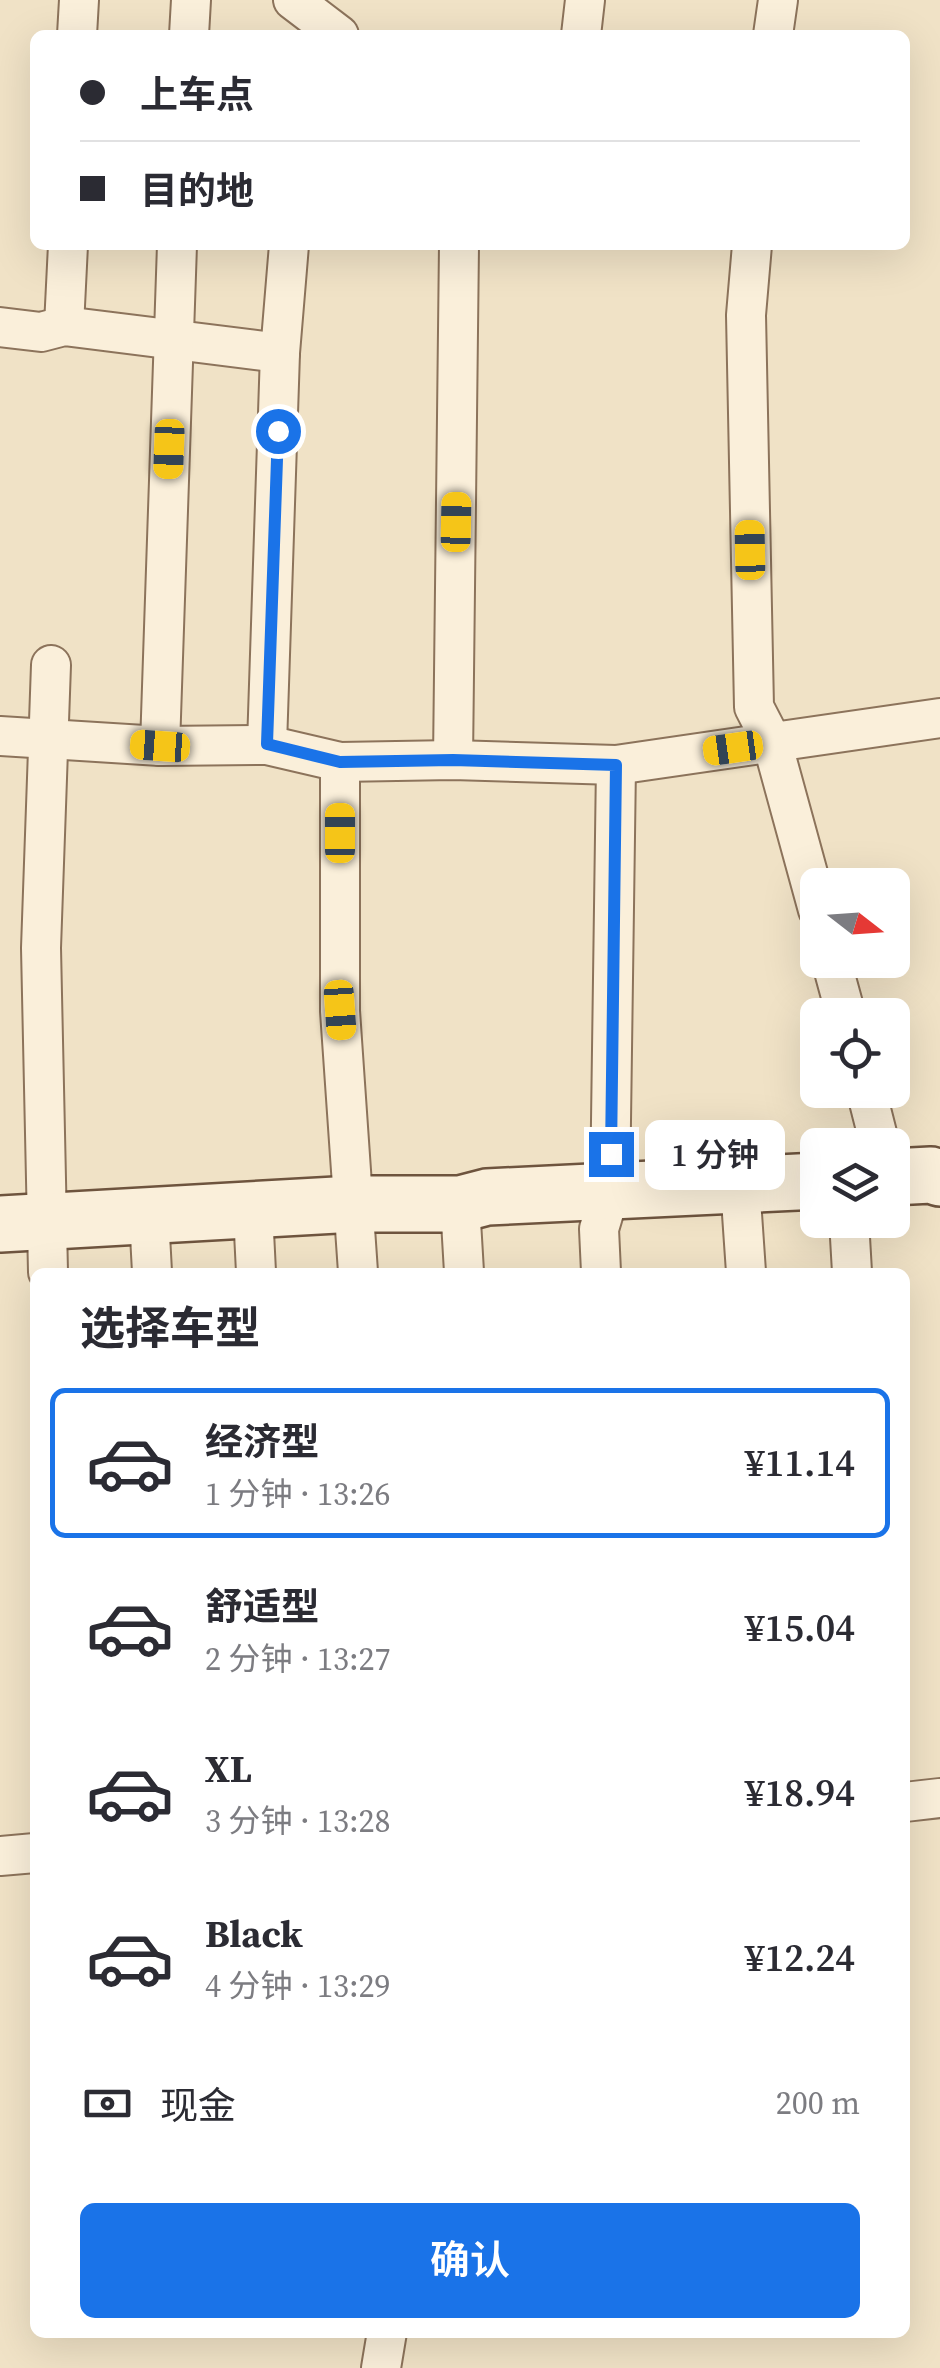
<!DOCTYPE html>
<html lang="zh">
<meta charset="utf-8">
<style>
:root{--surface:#fff;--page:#f2f2f3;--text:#2b2b33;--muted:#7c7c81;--line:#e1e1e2;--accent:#1a73e8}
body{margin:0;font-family:"Source Serif 4","Noto Sans SC",serif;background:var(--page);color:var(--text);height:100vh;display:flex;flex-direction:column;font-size:38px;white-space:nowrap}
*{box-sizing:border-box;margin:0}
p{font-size:32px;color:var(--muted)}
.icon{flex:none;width:55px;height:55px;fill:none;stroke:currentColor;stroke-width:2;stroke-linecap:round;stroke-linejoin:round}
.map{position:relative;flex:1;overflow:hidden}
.side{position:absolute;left:30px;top:1268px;width:880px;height:1070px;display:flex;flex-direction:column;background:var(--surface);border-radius:15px;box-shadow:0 10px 40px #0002}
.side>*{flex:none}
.banner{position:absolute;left:30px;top:30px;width:880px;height:220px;border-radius:15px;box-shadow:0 10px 40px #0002;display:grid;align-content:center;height:220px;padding:0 50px;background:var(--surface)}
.needle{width:65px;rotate:107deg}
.tools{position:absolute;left:800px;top:868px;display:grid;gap:20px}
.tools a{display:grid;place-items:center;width:110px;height:110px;border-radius:15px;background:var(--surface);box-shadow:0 10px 40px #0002;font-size:50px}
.end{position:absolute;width:45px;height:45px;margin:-22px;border:12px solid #1a73e8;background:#fff;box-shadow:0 0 0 5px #fff}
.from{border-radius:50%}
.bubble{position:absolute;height:70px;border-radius:15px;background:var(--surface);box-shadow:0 10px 40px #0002;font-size:32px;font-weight:600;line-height:70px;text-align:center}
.car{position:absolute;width:30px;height:60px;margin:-30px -15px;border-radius:12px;box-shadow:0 0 8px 2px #0007;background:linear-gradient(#f5c518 24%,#345 0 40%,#f5c518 0 76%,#345 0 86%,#f5c518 0)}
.banner b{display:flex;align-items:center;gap:35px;height:95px;font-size:38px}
.banner b+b{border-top:2px solid var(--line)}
.banner i{width:25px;height:25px;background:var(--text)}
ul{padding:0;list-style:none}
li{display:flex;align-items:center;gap:30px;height:150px;margin:0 20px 15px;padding:0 30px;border:5px solid transparent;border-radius:15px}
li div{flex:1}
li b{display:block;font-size:38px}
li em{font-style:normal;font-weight:600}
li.on{border-color:var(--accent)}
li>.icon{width:90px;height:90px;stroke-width:1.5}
h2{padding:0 50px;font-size:45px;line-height:120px}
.pay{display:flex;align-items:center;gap:25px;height:110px;padding:0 50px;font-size:38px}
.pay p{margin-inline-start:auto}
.cta{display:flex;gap:20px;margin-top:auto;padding:20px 50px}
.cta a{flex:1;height:115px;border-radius:15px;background:var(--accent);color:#fff;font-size:40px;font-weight:600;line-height:115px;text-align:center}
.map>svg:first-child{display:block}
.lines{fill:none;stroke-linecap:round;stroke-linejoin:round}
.street-casing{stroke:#8c735b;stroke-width:42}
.secondary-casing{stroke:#6e543e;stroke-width:60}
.street{stroke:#faefda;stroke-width:38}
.secondary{stroke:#faefda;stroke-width:55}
.route{stroke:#1a73e8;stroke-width:12}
</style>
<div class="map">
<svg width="940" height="2368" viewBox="0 0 940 2368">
<rect width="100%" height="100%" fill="#f0e2c6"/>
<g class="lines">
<g class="street-casing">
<g id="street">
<polyline points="293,0 339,35"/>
<polyline points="77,35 79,0"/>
<polyline points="189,35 191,0"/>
<polyline points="581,35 585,0"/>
<polyline points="773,35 778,0"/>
<polyline points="752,245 746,315 754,707 772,742 818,910"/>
<polyline points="64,326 68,245"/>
<polyline points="0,327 41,332 64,326 280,353"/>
<polyline points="0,736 160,746 267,745 340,762 453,760 616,765 940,718"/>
<polyline points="267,745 280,353 289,245"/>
<polyline points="160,746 177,245"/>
<polyline points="453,760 459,245"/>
<polyline points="340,762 340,1011 358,1272"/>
<polyline points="831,960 846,1015"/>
<polyline points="866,1090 880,1145"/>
<polyline points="740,1185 746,1272"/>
<polyline points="460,1204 464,1272"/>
<polyline points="253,1212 256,1272"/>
<polyline points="149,1216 152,1272"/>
<polyline points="849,1220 852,1272"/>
<polyline points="48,1272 41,948 51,665"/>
<polyline points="601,1272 599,1229 610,1192 616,765"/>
<polyline points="905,1802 940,1798"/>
<polyline points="0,1856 35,1853"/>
<polyline points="381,2368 387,2332"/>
</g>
</g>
<g class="secondary-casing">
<g id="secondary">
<polyline points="892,1177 931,1175 940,1178"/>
<polyline points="0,1224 354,1204 460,1204 487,1197 818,1181"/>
</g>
</g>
<use href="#street" class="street"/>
<use href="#secondary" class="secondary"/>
</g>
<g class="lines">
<polyline class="route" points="278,431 267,744 340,762 453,760 616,765 611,1154"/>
</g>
</svg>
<div class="tools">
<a><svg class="needle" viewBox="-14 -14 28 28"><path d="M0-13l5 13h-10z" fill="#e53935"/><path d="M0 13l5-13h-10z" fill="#7c7c81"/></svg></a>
<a><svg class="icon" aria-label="locate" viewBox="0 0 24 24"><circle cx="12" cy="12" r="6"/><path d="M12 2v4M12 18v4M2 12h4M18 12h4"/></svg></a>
<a><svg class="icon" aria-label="layers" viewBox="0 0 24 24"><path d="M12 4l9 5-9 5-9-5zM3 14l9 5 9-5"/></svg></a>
</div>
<i class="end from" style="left:278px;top:431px"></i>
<i class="end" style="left:611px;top:1154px"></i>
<div class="bubble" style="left:645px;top:1120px;width:140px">1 分钟</div>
<i class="car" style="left:169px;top:449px;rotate:182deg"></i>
<i class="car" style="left:456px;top:522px;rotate:1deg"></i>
<i class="car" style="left:750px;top:550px;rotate:359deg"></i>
<i class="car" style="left:160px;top:746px;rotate:274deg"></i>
<i class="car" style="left:733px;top:748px;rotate:262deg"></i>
<i class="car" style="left:340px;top:833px;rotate:0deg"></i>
<i class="car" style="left:340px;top:1010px;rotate:176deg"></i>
<div class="banner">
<b><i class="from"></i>上车点</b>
<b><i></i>目的地</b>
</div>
<section class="side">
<h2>选择车型</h2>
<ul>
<li class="on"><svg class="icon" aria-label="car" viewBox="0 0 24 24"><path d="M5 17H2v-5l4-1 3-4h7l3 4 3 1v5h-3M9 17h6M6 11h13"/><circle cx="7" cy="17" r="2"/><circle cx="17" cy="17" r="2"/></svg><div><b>经济型</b><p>1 分钟 · 13:26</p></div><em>¥11.14</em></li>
<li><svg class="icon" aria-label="car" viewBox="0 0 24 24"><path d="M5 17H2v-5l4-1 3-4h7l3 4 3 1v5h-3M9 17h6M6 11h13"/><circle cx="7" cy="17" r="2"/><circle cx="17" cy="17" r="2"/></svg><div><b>舒适型</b><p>2 分钟 · 13:27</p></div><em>¥15.04</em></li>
<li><svg class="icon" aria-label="car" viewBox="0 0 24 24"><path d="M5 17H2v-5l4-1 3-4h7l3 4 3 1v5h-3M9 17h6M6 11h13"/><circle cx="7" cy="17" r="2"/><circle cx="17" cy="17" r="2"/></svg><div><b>XL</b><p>3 分钟 · 13:28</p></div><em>¥18.94</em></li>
<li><svg class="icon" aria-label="car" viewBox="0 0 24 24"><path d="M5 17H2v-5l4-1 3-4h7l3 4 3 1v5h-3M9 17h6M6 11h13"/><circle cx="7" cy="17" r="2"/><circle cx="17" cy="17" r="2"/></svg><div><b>Black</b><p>4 分钟 · 13:29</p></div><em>¥12.24</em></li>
</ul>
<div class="pay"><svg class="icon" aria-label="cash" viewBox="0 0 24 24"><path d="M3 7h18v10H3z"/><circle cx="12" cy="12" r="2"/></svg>现金<p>200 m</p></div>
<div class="cta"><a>确认</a></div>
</section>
</div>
